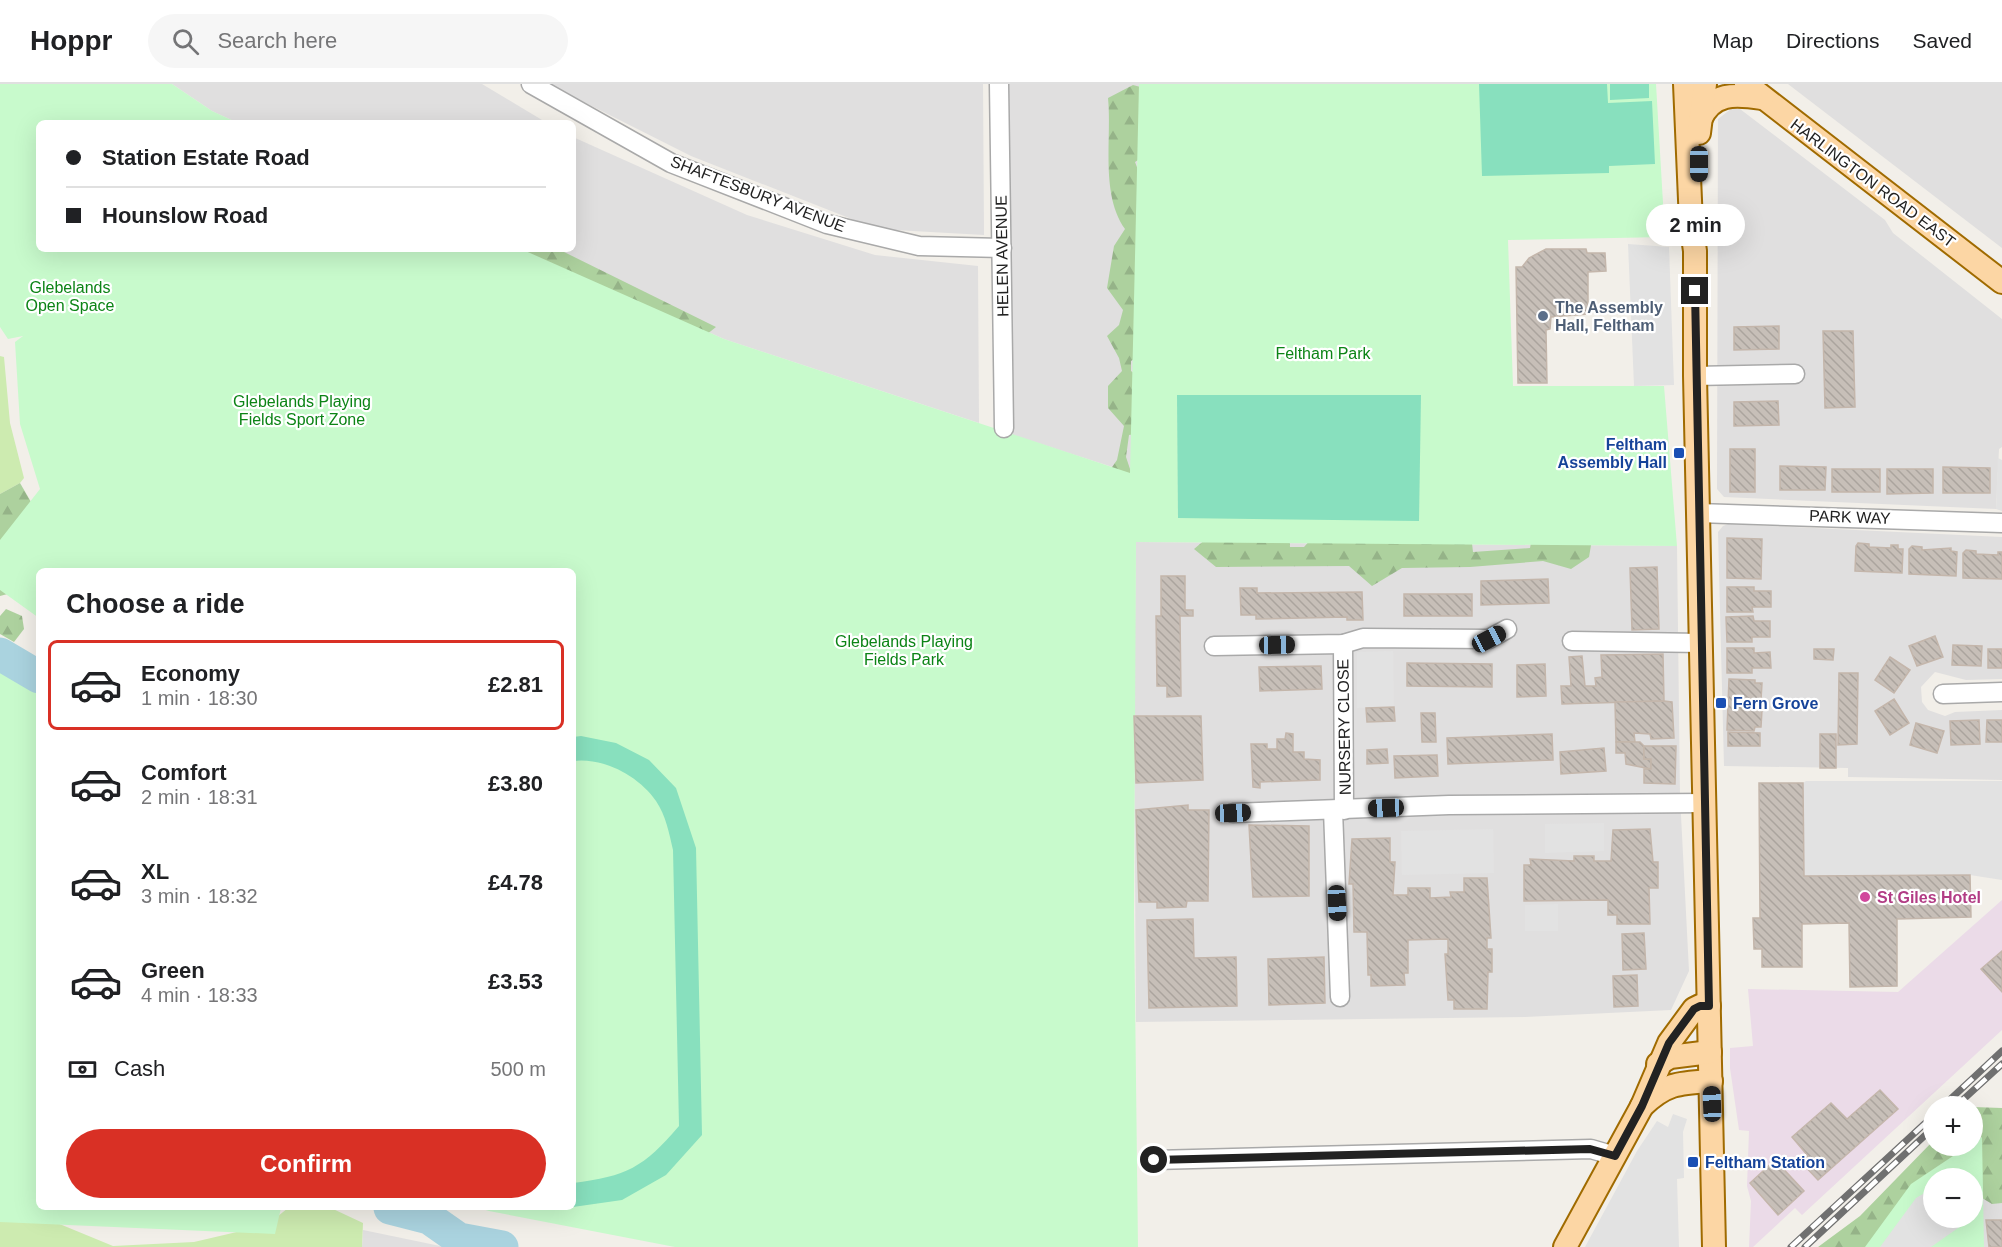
<!DOCTYPE html>
<meta charset="utf-8">
<style>
:root{--surface:#fff;--page:#f6f6f6;--text:#202124;--muted:#757577;--line:#e0e0e0;--accent:#d93025}
body{margin:0;font-family:Arial,sans-serif;background:var(--page);color:var(--text);height:100vh;display:flex;flex-direction:column;font-size:22px;white-space:nowrap}
*{box-sizing:border-box;margin:0}
p{font-size:20px;color:var(--muted)}
.icon{flex:none;width:33px;height:33px;fill:none;stroke:currentColor;stroke-width:2;stroke-linecap:round;stroke-linejoin:round}
.map{position:relative;flex:1;overflow:hidden}
.sheet{position:absolute;left:36px;top:484px;width:540px;height:642px;display:flex;flex-direction:column;background:var(--surface);border-radius:9px;box-shadow:0 6px 24px #0002}
.sheet>*{flex:none}
.banner{position:absolute;left:36px;top:36px;width:540px;height:132px;border-radius:9px;box-shadow:0 6px 24px #0002;display:grid;align-content:center;height:132px;padding:0 30px;background:var(--surface)}
.tools{position:absolute;left:1923px;top:1012px;display:grid;gap:12px}
.tools a{display:grid;place-items:center;width:60px;height:60px;border-radius:50%;background:var(--surface);box-shadow:0 6px 24px #0002;font-size:30px}
.end{position:absolute;width:27px;height:27px;margin:-14px;border:8px solid #222;background:#fff;box-shadow:0 0 0 3px #fff}
.from{border-radius:50%}
.bubble{position:absolute;height:42px;border-radius:21px;background:var(--surface);box-shadow:0 6px 24px #0002;font-size:20px;font-weight:800;line-height:42px;text-align:center}
.car{position:absolute;width:18px;height:36px;margin:-18px -9px;border-radius:8px;box-shadow:0 0 4px 2px #0007;background:linear-gradient(#222 24%,#8ab4d8 0 40%,#222 0 76%,#8ab4d8 0 86%,#222 0)}
.banner b{display:flex;align-items:center;gap:21px;height:57px;font-size:22px}
.banner b+b{border-top:2px solid var(--line)}
.banner i{width:15px;height:15px;background:var(--text)}
ul{padding:0;list-style:none}
li{display:flex;align-items:center;gap:18px;height:90px;margin:0 12px 9px;padding:0 18px;border:3px solid transparent;border-radius:9px}
li div{flex:1}
li b{display:block;font-size:22px}
li em{font-style:normal;font-weight:800}
li.on{border-color:var(--accent)}
li>.icon{width:54px;height:54px;stroke-width:1.5}
h2{padding:0 30px;font-size:27px;line-height:72px}
.pay{display:flex;align-items:center;gap:15px;height:66px;padding:0 30px;font-size:22px}
.pay p{margin-inline-start:auto}
.action{display:flex;gap:12px;margin-top:auto;padding:12px 30px}
.action a{flex:1;height:69px;border-radius:36px;background:var(--accent);color:#fff;font-size:24px;font-weight:800;line-height:69px;text-align:center}
header{display:flex;align-items:center;gap:36px;box-sizing:border-box;height:84px;padding:0 30px;background:var(--surface);border-bottom:2px solid var(--line)}
header strong{font-size:28px}
nav{display:flex;gap:33px;margin-inline-start:auto;font-size:21px}
.search{width:420px;height:54px;background:var(--page);display:flex;align-items:center;gap:15px;box-sizing:border-box;padding:0 21px;border-radius:33px;color:var(--muted);font-size:22px}
.map>svg:first-child{display:block}
.residential{fill:#e0dfdf}
.industrial{fill:#ebdbe8}
.grass{fill:#cdebb0}
.forest{fill:url(#forest-firs)}
.park{fill:#c8facc;fill-rule:evenodd}
.pitch{fill:#88e0be}
.parking{fill:#e2e2e2}
.lines{fill:none;stroke-linecap:round;stroke-linejoin:round}
.river{stroke:#aad3df;stroke-width:33}
.building{fill:url(#building-back-hatch);stroke:#c4b6ab;stroke-width:1.5}
.minor-casing{stroke:#a9a9a9;stroke-width:21}
.major-casing{stroke:#a06b00;stroke-width:26}
.minor{stroke:#fff;stroke-width:18}
.major{stroke:#fcd6a4;stroke-width:22}
.rail-casing{stroke:#707070;stroke-width:7}
.rail{stroke:#fff;stroke-width:4.5;stroke-dasharray:14;stroke-linecap:butt}
.route{stroke:#222;stroke-width:8}
.service-dot{fill:#5c6f8a;stroke:#fff;stroke-width:2}
.transit-dot{fill:#1a4fb4;stroke:#fff;stroke-width:2}
.hotel-dot{fill:#d1479c;stroke:#fff;stroke-width:2}
.labels{text-anchor:middle;dominant-baseline:central;stroke-width:4.5;stroke-linejoin:round;paint-order:stroke}
.street-label{font-size:16px;fill:#222;stroke:#fff}
.park-label{font-size:16px;fill:#0c8416;stroke:#fff}
.service-label{font-size:16px;font-weight:bold;fill:#4e5e75;stroke:#fff;text-anchor:start}
.transit-label{font-size:16px;font-weight:bold;fill:#164399;stroke:#fff;text-anchor:start}
.hotel-label{font-size:16px;font-weight:bold;fill:#b23c85;stroke:#fff;text-anchor:start}
</style>
<header>
<strong>Hoppr</strong>
<div class="search"><svg class="icon" aria-label="search" viewBox="0 0 24 24"><circle cx="10" cy="10" r="6"/><path d="M15 15l6 6"/></svg>Search here</div>
<nav><a>Map</a><a>Directions</a><a>Saved</a></nav>
</header>
<div class="map">
<svg width="2002" height="1163" viewBox="0 0 2002 1163">
<defs>
<pattern id="forest-firs" width="22" height="20" patternUnits="userSpaceOnUse" patternTransform="scale(1.5)"><rect width="22" height="20" fill="#add19e"/><path d="M5 1l3.5 6h-7zM16 11l3.5 6h-7z" fill="#95b388"/></pattern>
<pattern id="building-back-hatch" width="6" height="6" patternUnits="userSpaceOnUse" patternTransform="scale(1.5)"><rect width="6" height="6" fill="#c7bfb8"/><path d="M-1 5l2 2M0 0l6 6M5-1l2 2" fill="none" stroke="#aba49e"/></pattern>
</defs>
<rect width="100%" height="100%" fill="#f2efe9"/>
<g class="residential">
<polygon points="172,0 482,0 547,39 238,39 212,27"/>
<polygon points="548,0 983,0 984,151 877,145 691,72"/>
<polygon points="1004,0 1139,0 1131,389 1013,351"/>
<polygon points="1788,0 2002,0 2002,164"/>
<polygon points="1731,25 1740,25 1885,136 1893,149 2002,235 2002,363 1999,365 1996,425 1724,413 1717,405 1718,35"/>
<polygon points="573,53 747,131 875,171 978,182 979,339 724,255 521,165 573,165"/>
<polygon points="1728,440 2002,453 2002,595 1966,596 1935,588 1921,603 1922,618 1928,626 1945,632 1955,628 2002,626 2002,696 1848,693 1848,684 1724,682 1718,448 1723,442"/>
<polygon points="1136,458 1677,462 1680,712 1689,887 1671,926 1525,933 1136,938 1134,628"/>
<polygon points="2002,1095 2002,1163 1980,1163 1979,1097"/>
<polygon points="363,1146 445,1163 362,1163"/>
</g>
<polygon class="industrial" points="2002,816 2002,946 1802,1131 1795,1124 1753,1163 1749,1163 1751,1117 1747,1102 1749,1047 1739,1046 1730,984 1730,964 1753,962 1748,905 1898,908"/>
<g class="grass">
<polygon points="0,272 4,273 10,339 24,394 20,399 0,410"/>
<polygon points="0,1124 28,1127 113,1162 194,1158 267,1141 288,1124 331,1124 363,1139 362,1163 0,1163"/>
</g>
<g class="forest">
<path d="M1133,1L1148,5L1143,73L1135,78L1140,91L1144,269L1131,277V287L1136,291L1150,348L1129,351L1126,373L1134,397L1108,389L1117,376L1124,342L1108,324V302L1122,287L1119,274L1107,252L1119,241L1123,226L1107,204L1114,162L1125,145C1100,110 1112,55 1108,14Z"/>
<polygon points="425,165 558,165 716,243 660,288"/>
<polygon points="20,399 38,430 15,508 0,512 0,410"/>
<polygon points="1332,432 1469,433 1473,468 1530,464 1535,438 1594,444 1589,473 1571,485 1543,477 1470,483 1402,484 1372,502 1349,482 1216,483 1194,465 1219,444 1289,442 1290,463 1304,463"/>
<polygon points="6,525 22,532 24,545 14,558 0,550 0,532"/>
<polygon points="1973,1023 2002,1024 2002,1119 1992,1120 1977,1111 1972,1095 1934,1095 1872,1163 1818,1163 1860,1132 1933,1057 1934,1062 1972,1062"/>
</g>
<g class="park">
<polygon points="0,0 172,0 212,27 238,39 39,39 39,165 521,165 724,255 1130,389 1139,0 1656,0 1665,153 1508,156 1513,302 1664,302 1677,462 1136,458 1134,828 1138,1163 675,1163 489,1127 479,1124 573,1124 573,488 39,488 39,534 0,506 0,456 40,405 20,340 15,258 23,252 8,255 0,243"/>
<polygon points="0,580 39,602 39,1124 281,1124 275,1150 0,1138"/>
<path d="M1982,1053L1984,1163H1865L1911,1100L1968,1062H1972L1973,1059ZM1934,1095H1972V1134H1934Z"/>
</g>
<g class="pitch">
<polygon points="1479,0 1607,0 1608,19 1652,17 1655,80 1609,82 1609,89 1482,92"/>
<polygon points="1610,0 1649,0 1649,14 1610,16"/>
<polygon points="1177,311 1421,311 1419,437 1178,434"/>
<path d="M581,652L616,659L649,676L676,704L696,764L702,1051L666,1091L622,1116L573,1123V1099C627,1092 643,1084 679,1042L673,766C669,749 666,732 656,717C639,692 603,673 573,677V653Z"/>
</g>
<g class="parking">
<polygon points="1628,160 1669,163 1674,301 1634,302"/>
<polygon points="1998,374 2002,376 2002,427 1996,425"/>
<polygon points="1393,567 1394,623 1357,624 1357,568"/>
<polygon points="1806,697 2002,697 2002,796 1970,791 1804,792 1803,699"/>
<polygon points="1604,739 1604,767 1545,769 1545,740"/>
<polygon points="1493,745 1494,789 1402,791 1401,747"/>
<polygon points="1558,820 1558,847 1525,847 1525,821"/>
<polygon points="1673,1030 1687,1035 1683,1048 1684,1094 1677,1095 1679,1163 1585,1163 1637,1067 1657,1037 1668,1043"/>
<polygon points="1933,1104 1934,1134 1968,1134 1968,1137 1931,1163 1880,1163 1916,1114"/>
</g>
<g class="lines">
<g class="river">
<polyline points="0,570 39,593"/>
<polyline points="390,1124 429,1134 459,1155 502,1163"/>
</g>
</g>
<g class="building">
<polygon points="1546,165 1586,165 1587,169 1605,169 1606,187 1588,188 1588,230 1551,233 1550,245 1546,246 1547,299 1518,299 1516,183 1522,183 1529,174"/>
<polygon points="1779,242 1779,265 1734,266 1734,243"/>
<polygon points="1823,247 1853,247 1855,323 1825,324"/>
<polygon points="1778,317 1779,341 1734,342 1734,318"/>
<rect x="1730" y="365" width="25" height="43"/>
<polygon points="1780,382 1826,383 1825,406 1780,406"/>
<polygon points="1943,383 1990,384 1990,409 1943,409"/>
<rect x="1832" y="385" width="48" height="23"/>
<polygon points="1887,385 1933,385 1933,409 1887,410"/>
<polygon points="1727,454 1762,455 1761,495 1727,494"/>
<polygon points="1858,459 1869,460 1869,463 1891,464 1891,461 1898,461 1898,465 1903,465 1902,489 1855,487 1856,462"/>
<polygon points="1912,462 1922,463 1922,466 1951,464 1951,467 1957,468 1956,492 1909,490 1909,465"/>
<polygon points="1966,466 1976,467 1976,470 1998,471 1998,468 2002,468 2002,495 1963,494 1963,469"/>
<polygon points="1657,483 1659,545 1632,546 1630,484"/>
<polygon points="1161,492 1185,492 1185,526 1193,526 1193,532 1180,532 1181,612 1167,613 1167,602 1157,602 1156,532 1161,532"/>
<polygon points="1548,495 1549,519 1481,521 1481,497"/>
<polygon points="1727,503 1754,503 1754,507 1771,507 1771,523 1752,523 1753,528 1727,528"/>
<polygon points="1240,504 1257,504 1257,509 1362,508 1363,536 1347,536 1347,533 1256,535 1256,531 1241,531"/>
<rect x="1404" y="510" width="68" height="22"/>
<polygon points="1753,532 1754,537 1770,537 1770,553 1752,553 1752,558 1727,558 1726,533"/>
<polygon points="1935,552 1943,573 1917,582 1909,562"/>
<polygon points="1953,561 1982,562 1981,582 1952,581"/>
<polygon points="1727,564 1754,564 1754,569 1770,568 1771,584 1752,584 1752,589 1727,589"/>
<polygon points="1814,565 1834,565 1833,576 1814,575"/>
<rect x="1988" y="565" width="14" height="19"/>
<polygon points="1663,570 1664,617 1562,620 1561,602 1571,602 1569,573 1582,572 1585,602 1596,602 1595,594 1602,593 1601,571"/>
<polygon points="1890,573 1910,586 1894,609 1875,596"/>
<polygon points="1407,579 1492,580 1492,603 1407,602"/>
<polygon points="1545,580 1546,612 1517,613 1517,581"/>
<polygon points="1321,582 1322,605 1260,607 1259,583"/>
<polygon points="1839,589 1858,589 1857,660 1838,661"/>
<polygon points="1729,595 1755,596 1755,599 1762,599 1761,616 1753,616 1753,625 1762,626 1761,643 1755,643 1754,647 1727,646"/>
<polygon points="1894,615 1909,639 1890,651 1875,627"/>
<polygon points="1664,617 1672,618 1674,654 1651,655 1650,650 1634,649 1635,658 1616,658 1615,618"/>
<polygon points="1394,623 1395,637 1367,638 1366,624"/>
<polygon points="1421,629 1435,629 1436,658 1422,658"/>
<polygon points="1134,632 1201,632 1203,696 1136,699"/>
<polygon points="1979,636 1980,660 1951,661 1950,637"/>
<polygon points="1987,636 2002,636 2002,658 1986,658"/>
<polygon points="1916,639 1944,647 1937,669 1910,661"/>
<polygon points="1728,648 1760,649 1760,662 1728,662"/>
<polygon points="1286,649 1293,650 1293,668 1304,668 1304,675 1320,676 1320,696 1260,698 1260,704 1253,703 1251,660 1267,660 1267,665 1277,665 1277,655 1285,655"/>
<polygon points="1552,650 1553,676 1448,680 1447,654"/>
<rect x="1820" y="650" width="16" height="34"/>
<polygon points="1616,658 1640,658 1644,662 1644,675 1651,675 1651,685 1626,680 1625,669 1616,669"/>
<polygon points="1644,662 1676,662 1675,700 1644,699 1644,685 1651,685 1651,675 1644,675"/>
<polygon points="1604,664 1606,687 1561,690 1560,668"/>
<polygon points="1387,665 1388,679 1367,680 1367,666"/>
<polygon points="1437,671 1438,692 1395,694 1394,672"/>
<polygon points="1759,699 1803,699 1804,792 1970,791 1971,833 1897,835 1897,902 1850,903 1849,839 1802,840 1802,883 1762,883 1762,865 1754,865 1753,834 1760,834"/>
<polygon points="1188,721 1188,726 1209,726 1208,817 1187,817 1186,823 1157,824 1157,818 1139,818 1136,726"/>
<polygon points="1249,741 1309,742 1309,812 1253,813"/>
<polygon points="1650,745 1653,778 1658,778 1658,804 1649,804 1650,840 1617,840 1617,831 1608,831 1608,816 1524,817 1524,781 1531,781 1530,775 1574,777 1574,772 1594,772 1594,777 1611,777 1613,746"/>
<polygon points="1390,754 1390,778 1395,778 1393,811 1408,811 1408,804 1430,804 1430,814 1451,813 1450,808 1464,808 1464,794 1487,794 1491,854 1487,854 1487,865 1492,865 1492,888 1488,888 1487,925 1454,925 1454,916 1448,916 1445,870 1448,870 1448,855 1408,856 1408,889 1404,889 1405,901 1371,902 1371,891 1368,891 1367,848 1354,848 1353,800 1349,800 1352,755"/>
<polygon points="1193,835 1194,874 1236,873 1237,922 1149,924 1147,836"/>
<polygon points="1644,849 1646,885 1623,886 1622,850"/>
<polygon points="2002,867 2002,908 1981,885"/>
<polygon points="1324,873 1325,919 1269,921 1268,875"/>
<polygon points="1637,891 1638,922 1614,923 1613,892"/>
<polygon points="1880,1006 1898,1025 1818,1096 1801,1078 1808,1072 1792,1053 1831,1019 1847,1035"/>
<polygon points="1775,1076 1804,1107 1778,1131 1750,1099"/>
<polygon points="1986,1136 2002,1136 2002,1163 1989,1163"/>
</g>
<g class="lines">
<g class="minor-casing">
<g id="minor">
<polyline points="531,0 671,79 827,140 919,162 1002,164"/>
<polyline points="999,0 1004,344"/>
<polyline points="1695,292 1795,290"/>
<polyline points="1698,429 2002,439"/>
<polyline points="1572,557 1701,559"/>
<polyline points="1343,560 1344,726"/>
<polyline points="1214,562 1343,560 1363,554 1489,555 1507,545"/>
<polyline points="1943,610 2002,608"/>
<polyline points="1333,726 1340,913"/>
<polyline points="1233,729 1449,721 1705,719"/>
<polyline points="1154,1076 1591,1065 1615,1072"/>
</g>
</g>
<g class="major-casing">
<g id="major">
<polyline points="1685,0 1691,139 1695,167 1695,292 1714,1163"/>
<polyline points="1746,0 2002,198"/>
<path d="M1700,36C1712,8 1735,10 1762,14"/>
<polyline points="1699,49 1705,0"/>
<polyline points="1658,980 1670,973 1710,968"/>
<path d="M1642,1022C1666,999 1679,999 1711,997"/>
<polyline points="1565,1163 1642,1022 1669,959 1694,925 1700,922 1709,922"/>
</g>
</g>
<use href="#minor" class="minor"/>
<use href="#major" class="major"/>
<g class="rail-casing">
<g id="rail">
<polyline points="1942,1023 2002,967"/>
<polyline points="1955,1023 2002,980"/>
<polyline points="1791,1163 1934,1031"/>
<polyline points="1805,1163 1934,1043"/>
</g>
</g>
<use href="#rail" class="rail"/>
</g>
<g class="lines">
<polyline class="route" points="1154,1076 1590,1065 1615,1072 1642,1022 1669,959 1694,925 1700,922 1709,922 1695,207"/>
</g>
<circle class="service-dot" cx="1543" cy="232" r="6"/>
<g class="transit-dot">
<rect x="1673" y="363" width="12" height="12" rx="3"/>
<rect x="1715" y="613" width="12" height="12" rx="3"/>
<rect x="1687" y="1072" width="12" height="12" rx="3"/>
</g>
<circle class="hotel-dot" cx="1865" cy="813" r="6"/>
<g class="labels">
<g class="street-label">
<text transform="translate(1873 99) rotate(37)">HARLINGTON ROAD EAST</text>
<text transform="translate(758 110) rotate(21)">SHAFTESBURY AVENUE</text>
<text transform="translate(1002 172) rotate(-91)">HELEN AVENUE</text>
<text transform="translate(1850 433) rotate(2)">PARK WAY</text>
<text transform="translate(1344 643) rotate(-91)">NURSERY CLOSE</text>
</g>
<g class="park-label">
<text x="70" y="203">Glebelands<tspan x="70" dy="18">Open Space</tspan></text>
<text x="1323" y="269">Feltham Park</text>
<text x="302" y="317">Glebelands Playing<tspan x="302" dy="18">Fields Sport Zone</tspan></text>
<text x="904" y="557">Glebelands Playing<tspan x="904" dy="18">Fields Park</tspan></text>
</g>
<g class="service-label">
<text x="1555" y="223">The Assembly<tspan x="1555" dy="18">Hall, Feltham</tspan></text>
</g>
<g class="transit-label">
<text x="1667" y="360" text-anchor="end">Feltham<tspan x="1667" dy="18">Assembly Hall</tspan></text>
<text x="1733" y="619">Fern Grove</text>
<text x="1705" y="1078">Feltham Station</text>
</g>
<g class="hotel-label">
<text x="1877" y="813">St Giles Hotel</text>
</g>
</g>
</svg>
<div class="tools">
<a>+</a>
<a>−</a>
</div>
<i class="end from" style="left:1154px;top:1076px"></i>
<i class="end" style="left:1695px;top:207px"></i>
<div class="bubble" style="left:1646px;top:120px;width:99px">2 min</div>
<i class="car" style="left:1699px;top:80px;rotate:180deg"></i>
<i class="car" style="left:1489px;top:555px;rotate:62deg"></i>
<i class="car" style="left:1277px;top:561px;rotate:89deg"></i>
<i class="car" style="left:1386px;top:724px;rotate:268deg"></i>
<i class="car" style="left:1233px;top:729px;rotate:88deg"></i>
<i class="car" style="left:1337px;top:819px;rotate:177deg"></i>
<i class="car" style="left:1712px;top:1020px;rotate:358deg"></i>
<div class="banner">
<b><i class="from"></i>Station Estate Road</b>
<b><i></i>Hounslow Road</b>
</div>
<section class="sheet">
<h2>Choose a ride</h2>
<ul>
<li class="on"><svg class="icon" aria-label="car" viewBox="0 0 24 24"><path d="M5 17H2v-5l4-1 3-4h7l3 4 3 1v5h-3M9 17h6M6 11h13"/><circle cx="7" cy="17" r="2"/><circle cx="17" cy="17" r="2"/></svg><div><b>Economy</b><p>1 min · 18:30</p></div><em>£2.81</em></li>
<li><svg class="icon" aria-label="car" viewBox="0 0 24 24"><path d="M5 17H2v-5l4-1 3-4h7l3 4 3 1v5h-3M9 17h6M6 11h13"/><circle cx="7" cy="17" r="2"/><circle cx="17" cy="17" r="2"/></svg><div><b>Comfort</b><p>2 min · 18:31</p></div><em>£3.80</em></li>
<li><svg class="icon" aria-label="car" viewBox="0 0 24 24"><path d="M5 17H2v-5l4-1 3-4h7l3 4 3 1v5h-3M9 17h6M6 11h13"/><circle cx="7" cy="17" r="2"/><circle cx="17" cy="17" r="2"/></svg><div><b>XL</b><p>3 min · 18:32</p></div><em>£4.78</em></li>
<li><svg class="icon" aria-label="car" viewBox="0 0 24 24"><path d="M5 17H2v-5l4-1 3-4h7l3 4 3 1v5h-3M9 17h6M6 11h13"/><circle cx="7" cy="17" r="2"/><circle cx="17" cy="17" r="2"/></svg><div><b>Green</b><p>4 min · 18:33</p></div><em>£3.53</em></li>
</ul>
<div class="pay"><svg class="icon" aria-label="cash" viewBox="0 0 24 24"><path d="M3 7h18v10H3z"/><circle cx="12" cy="12" r="2"/></svg>Cash<p>500 m</p></div>
<div class="action"><a>Confirm</a></div>
</section>
</div>
